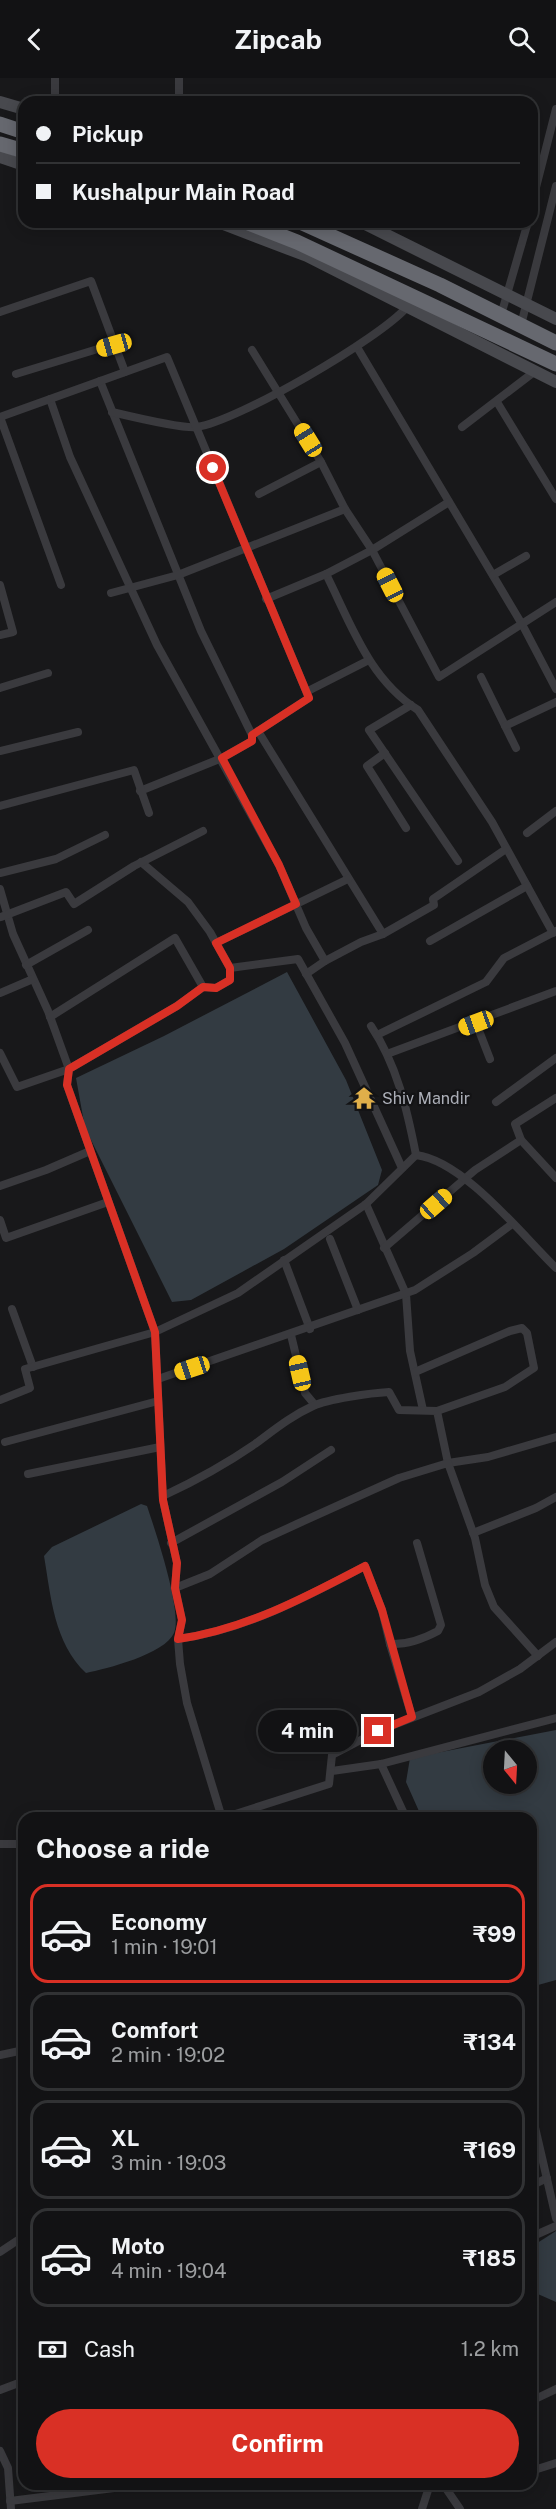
<!DOCTYPE html>
<meta charset="utf-8">
<style>
:root{--surface:#121214;--page:#1f2022;--text:#f1f3f6;--muted:#9c9ea0;--line:#313234;--accent:#d93025}
body{margin:0;font-family:"Public Sans",sans-serif;background:var(--page);color:var(--text);height:100vh;display:flex;flex-direction:column;font-size:22px;white-space:nowrap}
*{box-sizing:border-box;margin:0}
p{font-size:20px;color:var(--muted)}
.icon{flex:none;width:33px;height:33px;fill:none;stroke:currentColor;stroke-width:2;stroke-linecap:round;stroke-linejoin:round}
.map{position:relative;flex:1;overflow:hidden}
.details{position:absolute;left:18px;top:1734px;width:519px;height:678px;display:flex;flex-direction:column;background:var(--surface);border-radius:18px;box-shadow:0 3px 15px #0003,0 0 0 2px var(--line)}
.details>*{flex:none}
.top-card{position:absolute;left:18px;top:18px;width:520px;height:132px;border-radius:18px;box-shadow:0 3px 15px #0003,0 0 0 2px var(--line);display:grid;align-content:center;height:132px;padding:0 18px;background:var(--surface)}
.needle{width:39px;rotate:162deg}
.buttons{position:absolute;left:483px;top:1662px;display:grid;gap:12px}
.buttons a{display:grid;place-items:center;width:54px;height:54px;border-radius:50%;background:var(--surface);box-shadow:0 3px 15px #0003,0 0 0 2px var(--line);font-size:30px}
.end{position:absolute;width:27px;height:27px;margin:-14px;border:8px solid #d93025;background:#fff;box-shadow:0 0 0 3px #fff}
.from{border-radius:50%}
.bubble{position:absolute;height:42px;border-radius:21px;background:var(--surface);box-shadow:0 3px 15px #0003,0 0 0 2px var(--line);font-size:20px;font-weight:700;line-height:42px;text-align:center}
.car{position:absolute;width:18px;height:36px;margin:-18px -9px;border-radius:8px;box-shadow:0 0 4px 2px #0007;background:linear-gradient(#f5c518 24%,#345 0 40%,#f5c518 0 76%,#345 0 86%,#f5c518 0)}
.top-card b{display:flex;align-items:center;gap:21px;height:57px;font-size:22px}
.top-card b+b{border-top:2px solid var(--line)}
.top-card i{width:15px;height:15px;background:var(--text)}
ul{padding:0;list-style:none}
li{display:flex;align-items:center;gap:18px;height:99px;margin:0 12px 9px;padding:0 6px;border:3px solid var(--line);border-radius:18px}
li div{flex:1}
li b{display:block;font-size:22px}
li em{font-style:normal;font-weight:700}
li.on{border-color:var(--accent)}
li>.icon{width:54px;height:54px;stroke-width:1.5}
h2{padding:0 18px;font-size:27px;line-height:72px}
.pay{display:flex;align-items:center;gap:15px;height:66px;padding:0 18px;font-size:22px}
.pay p{margin-inline-start:auto}
.button{display:flex;gap:12px;margin-top:auto;padding:12px 18px}
.button a{flex:1;height:69px;border-radius:36px;background:var(--accent);color:#fff;font-size:24px;font-weight:700;line-height:69px;text-align:center}
header{display:flex;justify-content:space-between;align-items:center;height:78px;padding:0 18px;background:var(--surface);font-size:27px;font-weight:700}
.map>svg:first-child{display:block}
.water{fill:#333b42;fill-rule:evenodd}
.lines{fill:none;stroke-linecap:round;stroke-linejoin:round}
.street{stroke:#3a3a3e;stroke-width:8}
.secondary{stroke:#48494e;stroke-width:12}
.highway{stroke:#66686f;stroke-width:15}
.route{stroke:#d93025;stroke-width:8}
.labels{text-anchor:middle;dominant-baseline:central;stroke-width:4.5;stroke-linejoin:round;paint-order:stroke}
.poi-label{font-size:16px;fill:#acafb8;stroke:#131315;text-anchor:start}
</style>
<header><svg class="icon" aria-label="back" viewBox="0 0 24 24"><path d="M15 5l-7 7 7 7"/></svg>Zipcab<svg class="icon" aria-label="search" viewBox="0 0 24 24"><circle cx="10" cy="10" r="6"/><path d="M15 15l6 6"/></svg></header>
<div class="map">
<svg width="556" height="2431" viewBox="0 0 556 2431">
<rect width="100%" height="100%" fill="#18181a"/>
<g class="water">
<polygon points="287,894 346,1002 382,1092 378,1107 284,1171 191,1222 172,1224 85,1050 76,1000 164,958"/>
<path d="M141,1426L147,1428C155,1452 183,1534 174,1555C165,1576 106,1591 86,1595C54,1565 51,1519 44,1478L52,1469Z"/>
<path d="M556,1652V1902L531,1909V1740H422L406,1704L410,1680ZM494,1672H526V1706H494Z"/>
<polygon points="556,2153 556,2224 531,2213 531,2169"/>
</g>
<g class="lines">
<g class="street">
<polyline points="179,0 179,24"/>
<polyline points="55,24 55,0"/>
<polyline points="532,125 556,31"/>
<polyline points="0,234 91,203 125,294"/>
<polyline points="501,237 528,144"/>
<polyline points="521,247 556,108"/>
<polyline points="357,269 523,548 556,611"/>
<polyline points="252,272 321,384 345,431 372,472 439,599 556,524"/>
<polyline points="16,296 114,266"/>
<polyline points="100,303 201,553 252,657"/>
<polyline points="50,321 70,379 157,567 279,787 306,850 325,883"/>
<polyline points="497,324 556,421"/>
<path d="M112,334C129,338 182,351 197,349C238,343 379,261 407,229"/>
<polyline points="462,349 534,294"/>
<polyline points="259,416 321,384"/>
<path d="M326,496C351,546 369,601 418,632L492,744L553,855"/>
<polyline points="493,497 526,478"/>
<polyline points="0,507 13,554 0,557"/>
<polyline points="61,507 0,339 167,279 309,620 252,657 252,663 222,680 140,713"/>
<polyline points="111,515 178,497 345,431"/>
<polyline points="266,521 326,496 372,472 449,424"/>
<polyline points="481,599 516,670"/>
<polyline points="0,610 48,595"/>
<polyline points="308,613 369,582"/>
<polyline points="411,627 369,652 458,783"/>
<polyline points="505,648 556,624"/>
<polyline points="258,653 383,856"/>
<polyline points="0,673 78,654"/>
<polyline points="385,675 367,688 406,750"/>
<polyline points="0,728 134,692 149,735"/>
<polyline points="527,755 556,733"/>
<polyline points="141,784 188,824 210,854 230,890"/>
<polyline points="0,795 56,781 105,757"/>
<polyline points="0,811 13,856 48,933 69,991 17,1009 0,975"/>
<polyline points="1,839 66,814 74,826 134,788 203,753"/>
<polyline points="430,863 527,808"/>
<polyline points="216,865 348,801"/>
<polyline points="26,887 88,852"/>
<polyline points="306,896 325,883 361,864 383,856 434,827 433,821 506,771"/>
<polyline points="0,915 33,901"/>
<polyline points="50,939 175,860 203,909"/>
<polyline points="476,945 490,981"/>
<path d="M371,948C397,987 407,1031 416,1077"/>
<polyline points="377,957 486,904 504,880 556,853"/>
<polyline points="387,976 556,913"/>
<polyline points="556,1020 515,1046 521,1062 556,1100"/>
<polyline points="496,1024 556,980"/>
<polyline points="0,1108 46,1092 90,1073"/>
<polyline points="366,1126 406,1216 410,1273 423,1332"/>
<polyline points="0,1142 6,1160 108,1124"/>
<polyline points="330,1161 358,1232"/>
<polyline points="384,1170 475,1092 521,1062"/>
<polyline points="284,1182 310,1251"/>
<polyline points="12,1231 33,1289"/>
<polyline points="291,1257 305,1315 315,1327"/>
<polyline points="415,1294 510,1253 522,1250 527,1255 534,1290 505,1309 437,1333"/>
<polyline points="158,1301 415,1212 473,1175 512,1146"/>
<path d="M0,1322L30,1310L25,1291L155,1254L238,1215L366,1126L416,1077C464,1083 521,1156 556,1190"/>
<polyline points="5,1364 158,1323"/>
<polyline points="28,1396 160,1369"/>
<path d="M163,1418C195,1403 226,1386 255,1366C274,1352 291,1338 313,1328C328,1321 371,1315 389,1314L399,1332L437,1333L448,1385L488,1379L556,1359"/>
<polyline points="473,1455 536,1430 556,1419"/>
<polyline points="171,1465 282,1404 331,1372"/>
<polyline points="175,1510 210,1496 262,1462 297,1446 399,1400 448,1385 475,1460 485,1507 494,1529 538,1578"/>
<path d="M178,1561C244,1552 307,1519 365,1488L382,1532L390,1566"/>
<path d="M412,1639L390,1566C407,1567 423,1561 438,1553L441,1547L417,1465"/>
<polyline points="381,1686 406,1740"/>
<polyline points="332,1693 381,1686 556,1640"/>
<polyline points="222,1740 187,1625 180,1586 178,1561 182,1542 175,1510 177,1485 163,1422 155,1254 67,1007 69,991 177,928 203,909 216,910 230,902 230,890 298,881 345,965 402,1090"/>
<polyline points="223,1740 329,1706 332,1677 378,1653 479,1614 520,1591 556,1564"/>
<polyline points="0,1766 24,1766"/>
<polyline points="0,1977 24,1972"/>
<polyline points="531,2032 556,2140"/>
<polyline points="531,2108 547,2100"/>
<polyline points="531,2159 556,2148"/>
<polyline points="0,2174 24,2158"/>
<polyline points="0,2312 24,2303"/>
<polyline points="531,2323 556,2311"/>
<polyline points="0,2373 8,2390 11,2431"/>
<polyline points="531,2393 556,2385"/>
<polyline points="443,2406 460,2431"/>
<polyline points="10,2423 146,2406"/>
<polyline points="422,2431 430,2406"/>
</g>
<g class="secondary">
<polyline points="0,24 24,31"/>
<polyline points="0,79 24,87"/>
<polyline points="218,144 307,178 556,304"/>
<polyline points="361,144 556,241"/>
</g>
<g class="highway">
<polyline points="0,46 24,54"/>
<polyline points="0,66 24,73"/>
<polyline points="246,144 297,164 556,286"/>
<polyline points="300,144 440,207 556,265"/>
</g>
</g>
<g class="lines">
<path class="route" d="M213,390L309,620L252,657V663L222,680L279,787L296,826L216,865L230,890V902L216,910L203,909L177,928L69,991L67,1007L155,1254L163,1422L177,1485L175,1510L182,1542L178,1561C244,1552 306,1519 365,1488L382,1532L412,1639L378,1653"/>
</g>
<defs>
<g id="temple-bare" transform="scale(1.8)"><path d="M0-6L5-2H3V0L6.5 2.5H4V6H1.5V3h-3V6H-4V2.5H-6.5L-3 0V-2H-5Z" fill="#e0af4a" stroke="#131315" stroke-width="2.5" paint-order="stroke"/></g>
</defs>
<g fill-rule="evenodd">
<use href="#temple-bare" x="364" y="1020"/>
</g>
<g class="labels">
<g class="poi-label">
<text x="382" y="1020">Shiv Mandir</text>
</g>
</g>
</svg>
<div class="buttons">
<a><svg class="needle" viewBox="-14 -14 28 28"><path d="M0-13l5 13h-10z" fill="#e53935"/><path d="M0 13l5-13h-10z" fill="#9c9ea0"/></svg></a>
</div>
<i class="end from" style="left:213px;top:390px"></i>
<i class="end" style="left:378px;top:1653px"></i>
<div class="bubble" style="left:258px;top:1632px;width:99px">4 min</div>
<i class="car" style="left:114px;top:267px;rotate:254deg"></i>
<i class="car" style="left:308px;top:362px;rotate:328deg"></i>
<i class="car" style="left:390px;top:507px;rotate:333deg"></i>
<i class="car" style="left:476px;top:945px;rotate:250deg"></i>
<i class="car" style="left:436px;top:1126px;rotate:49deg"></i>
<i class="car" style="left:192px;top:1290px;rotate:252deg"></i>
<i class="car" style="left:300px;top:1295px;rotate:347deg"></i>
<div class="top-card">
<b><i class="from"></i>Pickup</b>
<b><i></i>Kushalpur Main Road</b>
</div>
<section class="details">
<h2>Choose a ride</h2>
<ul>
<li class="on"><svg class="icon" aria-label="car" viewBox="0 0 24 24"><path d="M5 17H2v-5l4-1 3-4h7l3 4 3 1v5h-3M9 17h6M6 11h13"/><circle cx="7" cy="17" r="2"/><circle cx="17" cy="17" r="2"/></svg><div><b>Economy</b><p>1 min · 19:01</p></div><em>₹99</em></li>
<li><svg class="icon" aria-label="car" viewBox="0 0 24 24"><path d="M5 17H2v-5l4-1 3-4h7l3 4 3 1v5h-3M9 17h6M6 11h13"/><circle cx="7" cy="17" r="2"/><circle cx="17" cy="17" r="2"/></svg><div><b>Comfort</b><p>2 min · 19:02</p></div><em>₹134</em></li>
<li><svg class="icon" aria-label="car" viewBox="0 0 24 24"><path d="M5 17H2v-5l4-1 3-4h7l3 4 3 1v5h-3M9 17h6M6 11h13"/><circle cx="7" cy="17" r="2"/><circle cx="17" cy="17" r="2"/></svg><div><b>XL</b><p>3 min · 19:03</p></div><em>₹169</em></li>
<li><svg class="icon" aria-label="car" viewBox="0 0 24 24"><path d="M5 17H2v-5l4-1 3-4h7l3 4 3 1v5h-3M9 17h6M6 11h13"/><circle cx="7" cy="17" r="2"/><circle cx="17" cy="17" r="2"/></svg><div><b>Moto</b><p>4 min · 19:04</p></div><em>₹185</em></li>
</ul>
<div class="pay"><svg class="icon" aria-label="cash" viewBox="0 0 24 24"><path d="M3 7h18v10H3z"/><circle cx="12" cy="12" r="2"/></svg>Cash<p>1.2 km</p></div>
<div class="button"><a>Confirm</a></div>
</section>
</div>
